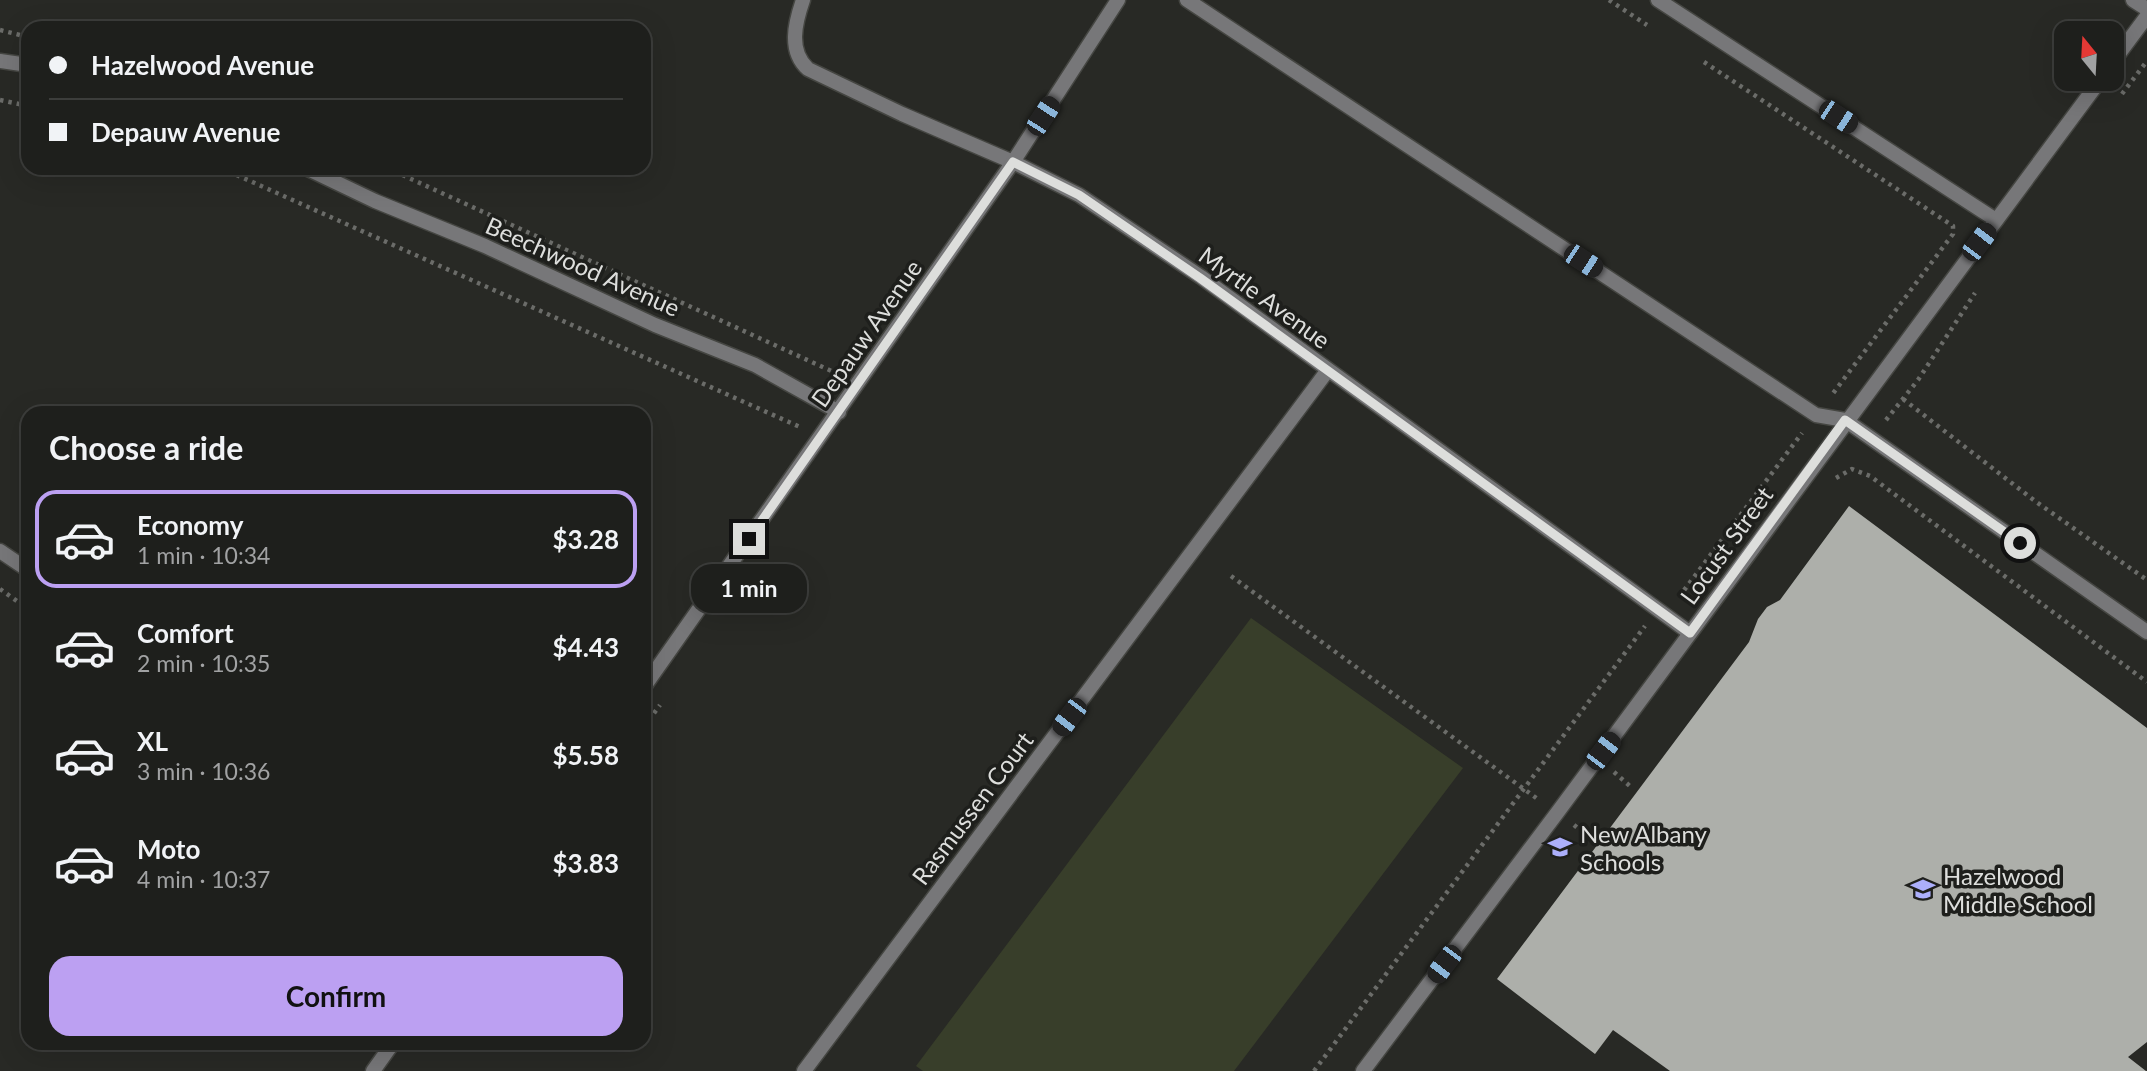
<!DOCTYPE html>
<meta charset="utf-8">
<style>
:root{--surface:#1e1f1c;--page:#262725;--text:#f1f3f6;--muted:#a1a2a3;--line:#3c3d3b;--accent:#bca0f2}
body{margin:0;font-family:Lato,sans-serif;background:var(--page);color:var(--text);height:100vh;display:flex;flex-direction:column;font-size:26px;white-space:nowrap}
*{box-sizing:border-box;margin:0}
p{font-size:23px;color:var(--muted)}
.icon{flex:none;width:38px;height:38px;fill:none;stroke:currentColor;stroke-width:2;stroke-linecap:round;stroke-linejoin:round}
.map{position:relative;flex:1;overflow:hidden}
.details{position:absolute;left:21px;top:406px;width:630px;height:644px;display:flex;flex-direction:column;background:var(--surface);border-radius:21px;box-shadow:0 7px 28px #0002,0 0 0 2px var(--line)}
.details>*{flex:none}
.top-card{position:absolute;left:21px;top:21px;width:630px;height:154px;border-radius:21px;box-shadow:0 7px 28px #0002,0 0 0 2px var(--line);display:grid;align-content:center;height:154px;padding:0 28px;background:var(--surface)}
.needle{width:46px;rotate:342deg}
.buttons{position:absolute;left:2054px;top:21px;display:grid;gap:14px}
.buttons a{display:grid;place-items:center;width:70px;height:70px;border-radius:14px;background:var(--surface);box-shadow:0 7px 28px #0002,0 0 0 2px var(--line);font-size:35px}
.end{position:absolute;width:32px;height:32px;margin:-16px;border:9px solid #dddedc;background:#111;box-shadow:0 0 0 4px #111}
.from{border-radius:50%}
.bubble{position:absolute;height:49px;border-radius:21px;background:var(--surface);box-shadow:0 7px 28px #0002,0 0 0 2px var(--line);font-size:23px;font-weight:700;line-height:49px;text-align:center}
.car{position:absolute;width:21px;height:42px;margin:-21px -10px;border-radius:9px;box-shadow:0 0 5px 2px #0007;background:linear-gradient(#222 24%,#8ab4d8 0 40%,#222 0 76%,#8ab4d8 0 86%,#222 0)}
.top-card b{display:flex;align-items:center;gap:24px;height:66px;font-size:26px}
.top-card b+b{border-top:2px solid var(--line)}
.top-card i{width:18px;height:18px;background:var(--text)}
ul{padding:0;list-style:none}
li{display:flex;align-items:center;gap:21px;height:98px;margin:0 14px 10px;padding:0 14px;border:4px solid transparent;border-radius:21px}
li div{flex:1}
li b{display:block;font-size:26px}
li em{font-style:normal;font-weight:700}
li.selected{border-color:var(--accent)}
li>.icon{width:63px;height:63px;stroke-width:1.5}
h2{padding:0 28px;font-size:32px;line-height:84px}
.primary-button{display:flex;gap:14px;margin-top:auto;padding:14px 28px}
.primary-button a{flex:1;height:80px;border-radius:21px;background:var(--accent);color:#111;font-size:28px;font-weight:700;line-height:80px;text-align:center}
.map>svg:first-child{display:block}
.green{fill:#383e2a}
.building{fill:#adafaa}
.lines{fill:none;stroke-linecap:round;stroke-linejoin:round}
.service-casing{stroke:#454642;stroke-width:17}
.minor-casing{stroke:#454642;stroke-width:17}
.path{stroke:#6b6c69;stroke-width:4.5;stroke-dasharray:3.5 5;stroke-linecap:butt}
.service{stroke:#777779;stroke-width:14}
.minor{stroke:#777779;stroke-width:14}
.route{stroke:#dddedc;stroke-width:9}
.labels{text-anchor:middle;dominant-baseline:central;stroke-width:7;stroke-linejoin:round;paint-order:stroke}
.street-label{font-size:24px;fill:#dddedc;stroke:#1e1f1c}
.poi-label{font-size:24px;fill:#dddedc;stroke:#1e1f1c;text-anchor:start}
</style>
<div class="map">
<svg width="2147" height="1071" viewBox="0 0 2147 1071">
<rect width="100%" height="100%" fill="#282925"/>
<polygon class="green" points="1251,618 1463,768 1234,1071 923,1071 916,1066"/>
<polygon class="building" points="1849,506 2147,728 2147,1042 2128,1057 2146,1071 1670,1071 1613,1030 1595,1054 1497,979 1749,642 1758,619 1767,607 1780,600"/>
<g class="lines">
<g class="service-casing">
<g id="service">
<path d="M803,0C795,23 788,51 808,69L902,114L1013,162"/>
<polyline points="1187,0 1816,415 1845,420"/>
</g>
</g>
<g class="minor-casing">
<g id="minor">
<polyline points="1658,0 1996,220"/>
<polyline points="2133,0 2147,9"/>
<polyline points="0,61 28,65"/>
<polyline points="2112,63 2147,16"/>
<polyline points="1013,162 1079,195 1201,277 1690,633"/>
<polyline points="306,168 375,201 485,246 655,325 755,365 839,412"/>
<polyline points="1845,420 2147,632"/>
<polyline points="0,551 28,570"/>
<polyline points="644,687 1013,162 1118,0"/>
<polyline points="373,1071 393,1043"/>
<polyline points="804,1071 1328,370"/>
<polyline points="1363,1071 1557,813 2101,79"/>
</g>
</g>
<g class="path">
<polyline points="1609,0 1647,25"/>
<polyline points="0,30 28,37"/>
<polyline points="1704,62 1953,226 1953,234 1831,396"/>
<polyline points="2122,94 2147,61"/>
<polyline points="0,100 28,106"/>
<polyline points="221,168 800,427"/>
<polyline points="387,168 838,374"/>
<polyline points="1903,399 2035,501 2147,580"/>
<polyline points="1886,420 1918,380 1975,293"/>
<polyline points="1836,478 1852,469 1870,476 2147,682"/>
<polyline points="1231,576 1539,800"/>
<polyline points="0,589 28,609"/>
<polyline points="1679,597 1802,433"/>
<polyline points="644,727 660,705"/>
<polyline points="1614,772 1631,787"/>
<polyline points="1574,825 1592,840"/>
<polyline points="1314,1071 1645,626"/>
</g>
<use href="#service" class="service"/>
<use href="#minor" class="minor"/>
</g>
<g class="lines">
<polyline class="route" points="749,539 1013,162 1079,195 1200,278 1690,633 1845,420 2020,543"/>
</g>
<defs>
<g id="school-bare" transform="scale(1.89)"><path d="M0-5L7-2L0 1L-7-2ZM-4 1L0 2.5L4 1V4Q0 6-4 4Z" fill="#acaffb" stroke="#1e1f1c" stroke-width="2.5" paint-order="stroke"/></g>
</defs>
<g fill-rule="evenodd">
<use href="#school-bare" x="1560" y="847"/>
<use href="#school-bare" x="1923" y="889"/>
</g>
<g class="labels">
<g class="street-label">
<text transform="translate(583 266) rotate(24)">Beechwood Avenue</text>
<text transform="translate(1265 297) rotate(36)">Myrtle Avenue</text>
<text transform="translate(866 333) rotate(-55)">Depauw Avenue</text>
<text transform="translate(1726 545) rotate(-54)">Locust Street</text>
<text transform="translate(972 808) rotate(-53)">Rasmussen Court</text>
</g>
<g class="poi-label">
<text x="1580" y="833">New Albany<tspan x="1580" dy="28">Schools</tspan></text>
<text x="1943" y="875">Hazelwood<tspan x="1943" dy="28">Middle School</tspan></text>
</g>
</g>
</svg>
<div class="buttons">
<a><svg class="needle" viewBox="-14 -14 28 28"><path d="M0-13l5 13h-10z" fill="#e53935"/><path d="M0 13l5-13h-10z" fill="#a1a2a3"/></svg></a>
</div>
<i class="end from" style="left:2020px;top:543px"></i>
<i class="end" style="left:749px;top:539px"></i>
<div class="bubble" style="left:691px;top:564px;width:116px">1 min</div>
<i class="car" style="left:1043px;top:116px;rotate:33deg"></i>
<i class="car" style="left:1838px;top:117px;rotate:123deg"></i>
<i class="car" style="left:1979px;top:242px;rotate:37deg"></i>
<i class="car" style="left:1583px;top:261px;rotate:123deg"></i>
<i class="car" style="left:1069px;top:717px;rotate:217deg"></i>
<i class="car" style="left:1603px;top:751px;rotate:37deg"></i>
<i class="car" style="left:1444px;top:964px;rotate:217deg"></i>
<div class="top-card">
<b><i class="from"></i>Hazelwood Avenue</b>
<b><i></i>Depauw Avenue</b>
</div>
<section class="details">
<h2>Choose a ride</h2>
<ul>
<li class="selected"><svg class="icon" aria-label="car" viewBox="0 0 24 24"><path d="M5 17H2v-5l4-1 3-4h7l3 4 3 1v5h-3M9 17h6M6 11h13"/><circle cx="7" cy="17" r="2"/><circle cx="17" cy="17" r="2"/></svg><div><b>Economy</b><p>1 min · 10:34</p></div><em>$3.28</em></li>
<li><svg class="icon" aria-label="car" viewBox="0 0 24 24"><path d="M5 17H2v-5l4-1 3-4h7l3 4 3 1v5h-3M9 17h6M6 11h13"/><circle cx="7" cy="17" r="2"/><circle cx="17" cy="17" r="2"/></svg><div><b>Comfort</b><p>2 min · 10:35</p></div><em>$4.43</em></li>
<li><svg class="icon" aria-label="car" viewBox="0 0 24 24"><path d="M5 17H2v-5l4-1 3-4h7l3 4 3 1v5h-3M9 17h6M6 11h13"/><circle cx="7" cy="17" r="2"/><circle cx="17" cy="17" r="2"/></svg><div><b>XL</b><p>3 min · 10:36</p></div><em>$5.58</em></li>
<li><svg class="icon" aria-label="car" viewBox="0 0 24 24"><path d="M5 17H2v-5l4-1 3-4h7l3 4 3 1v5h-3M9 17h6M6 11h13"/><circle cx="7" cy="17" r="2"/><circle cx="17" cy="17" r="2"/></svg><div><b>Moto</b><p>4 min · 10:37</p></div><em>$3.83</em></li>
</ul>
<div class="primary-button"><a>Confirm</a></div>
</section>
</div>
